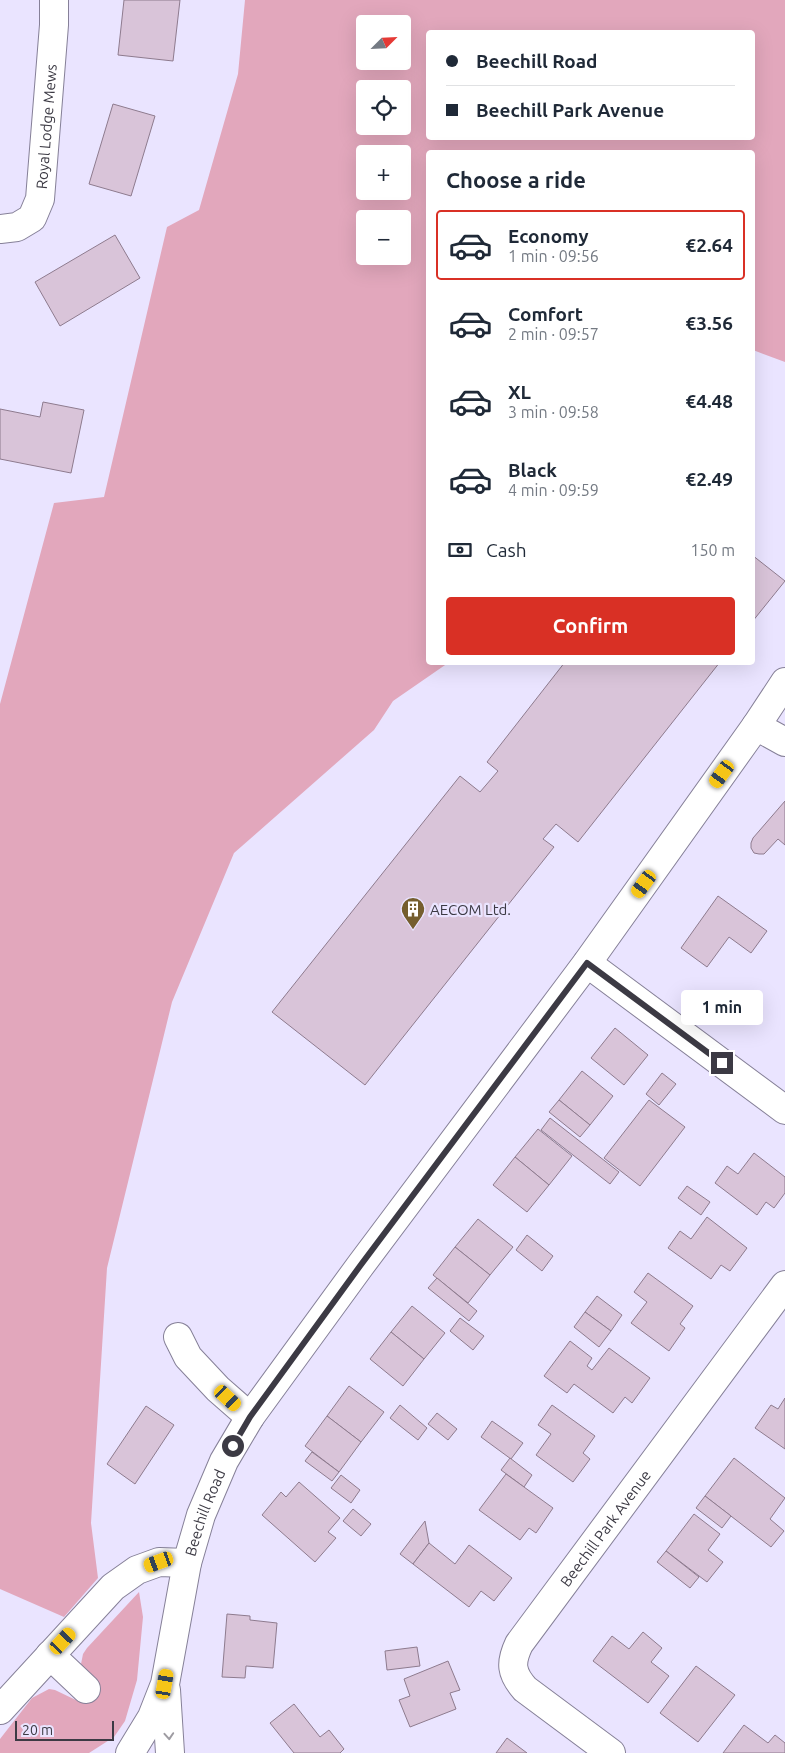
<!DOCTYPE html>
<meta charset="utf-8">
<style>
:root{--surface:#fff;--page:#f6f6f7;--text:#1f2937;--muted:#747a83;--line:#e0e1e3;--accent:#d93025}
body{margin:0;font-family:Ubuntu,sans-serif;background:var(--page);color:var(--text);height:100vh;display:flex;flex-direction:column;font-size:19px;white-space:nowrap}
*{box-sizing:border-box;margin:0}
p{font-size:16px;color:var(--muted)}
.icon{flex:none;width:28px;height:28px;fill:none;stroke:currentColor;stroke-width:2;stroke-linecap:round;stroke-linejoin:round}
.map{position:relative;flex:1;overflow:hidden}
.panel{position:absolute;left:426px;top:150px;width:329px;height:515px;display:flex;flex-direction:column;background:var(--surface);border-radius:5px;box-shadow:0 5px 20px #0002}
.panel>*{flex:none}
.banner{position:absolute;left:426px;top:30px;width:329px;height:110px;border-radius:5px;box-shadow:0 5px 20px #0002;display:grid;align-content:center;height:110px;padding:0 20px;background:var(--surface)}
.needle{width:32px;rotate:66deg}
.fabs{position:absolute;left:356px;top:15px;display:grid;gap:10px}
.fabs a{display:grid;place-items:center;width:55px;height:55px;border-radius:5px;background:var(--surface);box-shadow:0 5px 20px #0002;font-size:25px}
.scale{position:absolute;left:15px;bottom:12px;width:99px;box-sizing:border-box;padding-left:5px;border:2px solid #3c3a44;border-top:0;font-size:14px;line-height:18px;white-space:nowrap;color:#3c3a44;-webkit-text-stroke:4px #eae4ff;paint-order:stroke}
.end{position:absolute;width:22px;height:22px;margin:-11px;border:6px solid #3c3a44;background:#fff;box-shadow:0 0 0 2px #fff}
.from{border-radius:50%}
.bubble{position:absolute;height:35px;border-radius:5px;background:var(--surface);box-shadow:0 5px 20px #0002;font-size:16px;font-weight:600;line-height:35px;text-align:center}
.car{position:absolute;width:15px;height:30px;margin:-15px -8px;border-radius:6px;box-shadow:0 0 4px 1px #0007;background:linear-gradient(#f5c518 24%,#345 0 40%,#f5c518 0 76%,#345 0 86%,#f5c518 0)}
.banner b{display:flex;align-items:center;gap:18px;height:48px;font-size:19px}
.banner b+b{border-top:1px solid var(--line)}
.banner i{width:12px;height:12px;background:var(--text)}
ul{padding:0;list-style:none}
li{display:flex;align-items:center;gap:15px;height:70px;margin:0 10px 8px;padding:0 10px;border:2px solid transparent;border-radius:5px}
li div{flex:1}
li b{display:block;font-size:19px}
li em{font-style:normal;font-weight:600}
li.current{border-color:var(--accent)}
li>.icon{width:45px;height:45px;stroke-width:1.5}
h2{padding:0 20px;font-size:22px;line-height:60px}
.pay{display:flex;align-items:center;gap:12px;height:55px;padding:0 20px;font-size:19px}
.pay p{margin-inline-start:auto}
.cta{display:flex;gap:10px;margin-top:auto;padding:10px 20px}
.cta a{flex:1;height:58px;border-radius:5px;background:var(--accent);color:#fff;font-size:20px;font-weight:600;line-height:58px;text-align:center}
.map>svg:first-child{display:block}
.green{fill:#e2a7bc;fill-rule:evenodd}
.building{fill:#d9c4d9;stroke:#8e7b8e}
.lines{fill:none;stroke-linecap:round;stroke-linejoin:round}
.minor-casing{stroke:#868098;stroke-width:30}
.minor{stroke:#fff;stroke-width:28}
.oneway{stroke:#9e9ca2}
.route{stroke:#3c3a44;stroke-width:6}
.labels{text-anchor:middle;dominant-baseline:central;stroke-width:4.5;stroke-linejoin:round;paint-order:stroke}
.street-label{font-size:15px;fill:#3c3a44;stroke:#eae4ff}
.poi-label{font-size:15px;fill:#3c3a44;stroke:#eae4ff;text-anchor:start}
</style>
<div class="map">
<svg width="785" height="1753" viewBox="0 0 785 1753">
<rect width="100%" height="100%" fill="#eae4ff"/>
<g class="green">
<path d="M245,0H785V362L753,350L752,152H429V662L448,663L393,701L374,730L234,853L172,1002L107,1268L91,1523L98,1578L64,1617L0,1589V704L54,503L104,497L167,227L199,210L238,74ZM365,24H402V61H365ZM429,32H752V138H429ZM365,89H402V126H365ZM365,154H402V191H365ZM365,219H402V256H365Z"/>
<polygon points="139,1592 143,1617 137,1680 125,1721 114,1737 89,1753 0,1753 0,1739 32,1698 49,1689 55,1690 80,1702 94,1683 81,1664 83,1654 87,1648"/>
</g>
<g class="building">
<polygon points="124,0 180,0 173,61 118,55"/>
<polygon points="113,104 155,116 131,196 89,184"/>
<polygon points="115,235 140,278 60,326 35,282"/>
<polygon points="43,402 84,410 71,473 0,459 0,409 40,417"/>
<polygon points="752,555 785,581 752,622"/>
<polygon points="565,662 720,662 578,842 556,824 543,839 554,847 365,1085 272,1012 460,776 480,792 498,771 487,762"/>
<polygon points="785,801 785,845 778,839 764,854 759,854 754,853 751,848 751,843 753,838"/>
<polygon points="718,896 767,931 751,953 729,937 707,967 681,948"/>
<polygon points="615,1028 648,1055 624,1085 591,1058"/>
<polygon points="582,1071 613,1096 590,1125 559,1100"/>
<polygon points="662,1073 676,1084 659,1105 646,1094"/>
<polygon points="559,1100 590,1125 580,1137 549,1112"/>
<polygon points="649,1100 685,1127 640,1186 604,1158"/>
<polygon points="550,1118 619,1172 610,1184 541,1130"/>
<polygon points="538,1129 572,1156 549,1185 515,1157"/>
<polygon points="754,1153 785,1177 785,1193 774,1208 766,1202 757,1215 715,1183 727,1166 738,1174"/>
<polygon points="515,1157 549,1185 527,1212 493,1185"/>
<polygon points="687,1186 710,1202 701,1215 678,1198"/>
<polygon points="707,1217 747,1248 730,1271 721,1265 711,1279 668,1248 680,1231 691,1239"/>
<polygon points="478,1219 513,1247 490,1275 455,1247"/>
<polygon points="527,1235 553,1256 542,1271 516,1250"/>
<polygon points="455,1247 490,1275 468,1303 433,1275"/>
<polygon points="648,1273 693,1306 680,1324 685,1328 669,1351 631,1323 647,1302 634,1292"/>
<polygon points="437,1278 477,1311 469,1321 428,1288"/>
<polygon points="597,1296 622,1315 611,1331 585,1312"/>
<polygon points="412,1306 445,1333 424,1359 391,1332"/>
<polygon points="585,1312 611,1331 599,1347 574,1327"/>
<polygon points="460,1318 484,1336 473,1350 450,1331"/>
<polygon points="391,1332 424,1359 403,1386 370,1359"/>
<polygon points="570,1341 592,1358 587,1366 592,1370 609,1348 650,1378 632,1403 625,1397 613,1413 574,1384 567,1393 544,1376"/>
<polygon points="349,1386 384,1412 361,1442 327,1416"/>
<polygon points="785,1398 785,1449 755,1428 771,1405 778,1409"/>
<polygon points="400,1405 427,1428 418,1440 390,1418"/>
<polygon points="552,1405 595,1436 583,1453 590,1459 573,1482 536,1455 551,1434 538,1425"/>
<polygon points="146,1406 174,1425 135,1484 107,1464"/>
<polygon points="437,1413 457,1429 448,1440 428,1424"/>
<polygon points="327,1416 361,1442 339,1472 305,1446"/>
<polygon points="492,1421 523,1443 511,1459 481,1437"/>
<polygon points="312,1452 339,1472 332,1481 305,1461"/>
<polygon points="510,1458 532,1475 524,1487 501,1470"/>
<polygon points="734,1458 785,1498 770,1519 784,1531 771,1547 705,1496"/>
<polygon points="506,1474 553,1508 536,1533 529,1528 520,1540 479,1510"/>
<polygon points="341,1475 360,1490 351,1503 331,1488"/>
<polygon points="299,1482 340,1518 328,1532 336,1538 315,1562 262,1515 281,1492 286,1497"/>
<polygon points="705,1496 731,1516 722,1528 696,1508"/>
<polygon points="353,1509 371,1524 361,1536 343,1521"/>
<polygon points="694,1514 720,1534 708,1550 723,1562 707,1582 666,1551"/>
<polygon points="425,1521 429,1543 413,1564 400,1554"/>
<polygon points="429,1543 455,1564 469,1545 512,1578 494,1601 481,1591 469,1607 413,1564"/>
<polygon points="666,1551 699,1577 690,1588 657,1562"/>
<polygon points="227,1614 250,1616 250,1620 277,1623 273,1668 246,1666 245,1678 222,1677"/>
<polygon points="643,1632 662,1648 651,1662 669,1676 648,1703 593,1661 612,1636 629,1649"/>
<polygon points="417,1647 420,1666 387,1670 385,1651"/>
<polygon points="448,1661 460,1690 450,1693 456,1709 410,1727 399,1700 410,1696 404,1679"/>
<polygon points="696,1666 735,1695 698,1742 660,1713"/>
<polygon points="294,1704 320,1737 329,1730 344,1749 340,1753 294,1753 270,1723"/>
<polygon points="744,1725 768,1743 775,1735 785,1743 785,1753 723,1753"/>
<polygon points="507,1738 527,1753 496,1753"/>
</g>
<g class="lines">
<g class="minor-casing">
<g id="minor">
<path id="s1" d="M0,229L17,227L32,218L40,199L54,25V0"/>
<polyline points="756,726 785,742"/>
<polyline points="587,963 785,1110"/>
<polyline points="178,1337 188,1357 218,1389 250,1417"/>
<polyline points="50,1655 86,1689"/>
<polyline points="166,1690 170,1753"/>
<polyline points="0,1710 113,1587 137,1570 159,1562 187,1563"/>
<path id="s2" d="M130,1753L152,1717L165,1684L187,1563L201,1515L224,1461L250,1417L360,1266L587,963L756,726L785,682"/>
<path id="s3" d="M611,1753L525,1689C511,1673 510,1663 519,1644L785,1285"/>
</g>
</g>
<use href="#minor" class="minor"/>
</g>
<defs><path id="oneway-chevron" d="M-2-3.5L2.5 0L-2 3.5" fill="none" stroke-width="1.6" stroke-linecap="round" stroke-linejoin="round" transform="scale(1.25)"/></defs>
<use class="oneway" href="#oneway-chevron" transform="translate(169 1736) rotate(86)"/>
<g class="lines">
<polyline class="route" points="233,1446 250,1417 360,1266 587,963 722,1063"/>
</g>
<defs>
<g id="building-pin" transform="scale(1.25)"><path d="M0 17L-7.5 6A9.5 9.5 0 1 1 7.5 6Z" fill="#755e2e" stroke="#eae4ff"/><path d="M-4-6H4V6H1V3H-1V6H-4ZM-2.5-4.3h1.7v1.8h-1.7ZM.8-4.3h1.7v1.8H.8ZM-2.5-1h1.7V.8h-1.7ZM.8-1h1.7V.8H.8Z" fill="#fff"/></g>
</defs>
<g fill-rule="evenodd">
<use href="#building-pin" x="413" y="909"/>
</g>
<g class="labels">
<g class="street-label">
<text stroke="none"><textPath href="#s1" startOffset="128">Royal Lodge Mews</textPath></text>
<text stroke="none"><textPath href="#s2" startOffset="254">Beechill Road</textPath></text>
<text stroke="none"><textPath href="#s3" startOffset="301">Beechill Park Avenue</textPath></text>
</g>
<g class="poi-label">
<text x="430" y="909">AECOM Ltd.</text>
</g>
</g>
</svg>
<div class="fabs">
<a><svg class="needle" viewBox="-14 -14 28 28"><path d="M0-13l5 13h-10z" fill="#e53935"/><path d="M0 13l5-13h-10z" fill="#747a83"/></svg></a>
<a><svg class="icon" aria-label="locate" viewBox="0 0 24 24"><circle cx="12" cy="12" r="6"/><path d="M12 2v4M12 18v4M2 12h4M18 12h4"/></svg></a>
<a>+</a>
<a>−</a>
</div>
<div class="scale">20 m</div>
<i class="end from" style="left:233px;top:1446px"></i>
<i class="end" style="left:722px;top:1063px"></i>
<div class="bubble" style="left:681px;top:990px;width:82px">1 min</div>
<i class="car" style="left:722px;top:774px;rotate:216deg"></i>
<i class="car" style="left:644px;top:884px;rotate:216deg"></i>
<i class="car" style="left:228px;top:1398px;rotate:133deg"></i>
<i class="car" style="left:159px;top:1562px;rotate:250deg"></i>
<i class="car" style="left:63px;top:1641px;rotate:43deg"></i>
<i class="car" style="left:165px;top:1684px;rotate:10deg"></i>
<div class="banner">
<b><i class="from"></i>Beechill Road</b>
<b><i></i>Beechill Park Avenue</b>
</div>
<section class="panel">
<h2>Choose a ride</h2>
<ul>
<li class="current"><svg class="icon" aria-label="car" viewBox="0 0 24 24"><path d="M5 17H2v-5l4-1 3-4h7l3 4 3 1v5h-3M9 17h6M6 11h13"/><circle cx="7" cy="17" r="2"/><circle cx="17" cy="17" r="2"/></svg><div><b>Economy</b><p>1 min · 09:56</p></div><em>€2.64</em></li>
<li><svg class="icon" aria-label="car" viewBox="0 0 24 24"><path d="M5 17H2v-5l4-1 3-4h7l3 4 3 1v5h-3M9 17h6M6 11h13"/><circle cx="7" cy="17" r="2"/><circle cx="17" cy="17" r="2"/></svg><div><b>Comfort</b><p>2 min · 09:57</p></div><em>€3.56</em></li>
<li><svg class="icon" aria-label="car" viewBox="0 0 24 24"><path d="M5 17H2v-5l4-1 3-4h7l3 4 3 1v5h-3M9 17h6M6 11h13"/><circle cx="7" cy="17" r="2"/><circle cx="17" cy="17" r="2"/></svg><div><b>XL</b><p>3 min · 09:58</p></div><em>€4.48</em></li>
<li><svg class="icon" aria-label="car" viewBox="0 0 24 24"><path d="M5 17H2v-5l4-1 3-4h7l3 4 3 1v5h-3M9 17h6M6 11h13"/><circle cx="7" cy="17" r="2"/><circle cx="17" cy="17" r="2"/></svg><div><b>Black</b><p>4 min · 09:59</p></div><em>€2.49</em></li>
</ul>
<div class="pay"><svg class="icon" aria-label="cash" viewBox="0 0 24 24"><path d="M3 7h18v10H3z"/><circle cx="12" cy="12" r="2"/></svg>Cash<p>150 m</p></div>
<div class="cta"><a>Confirm</a></div>
</section>
</div>
